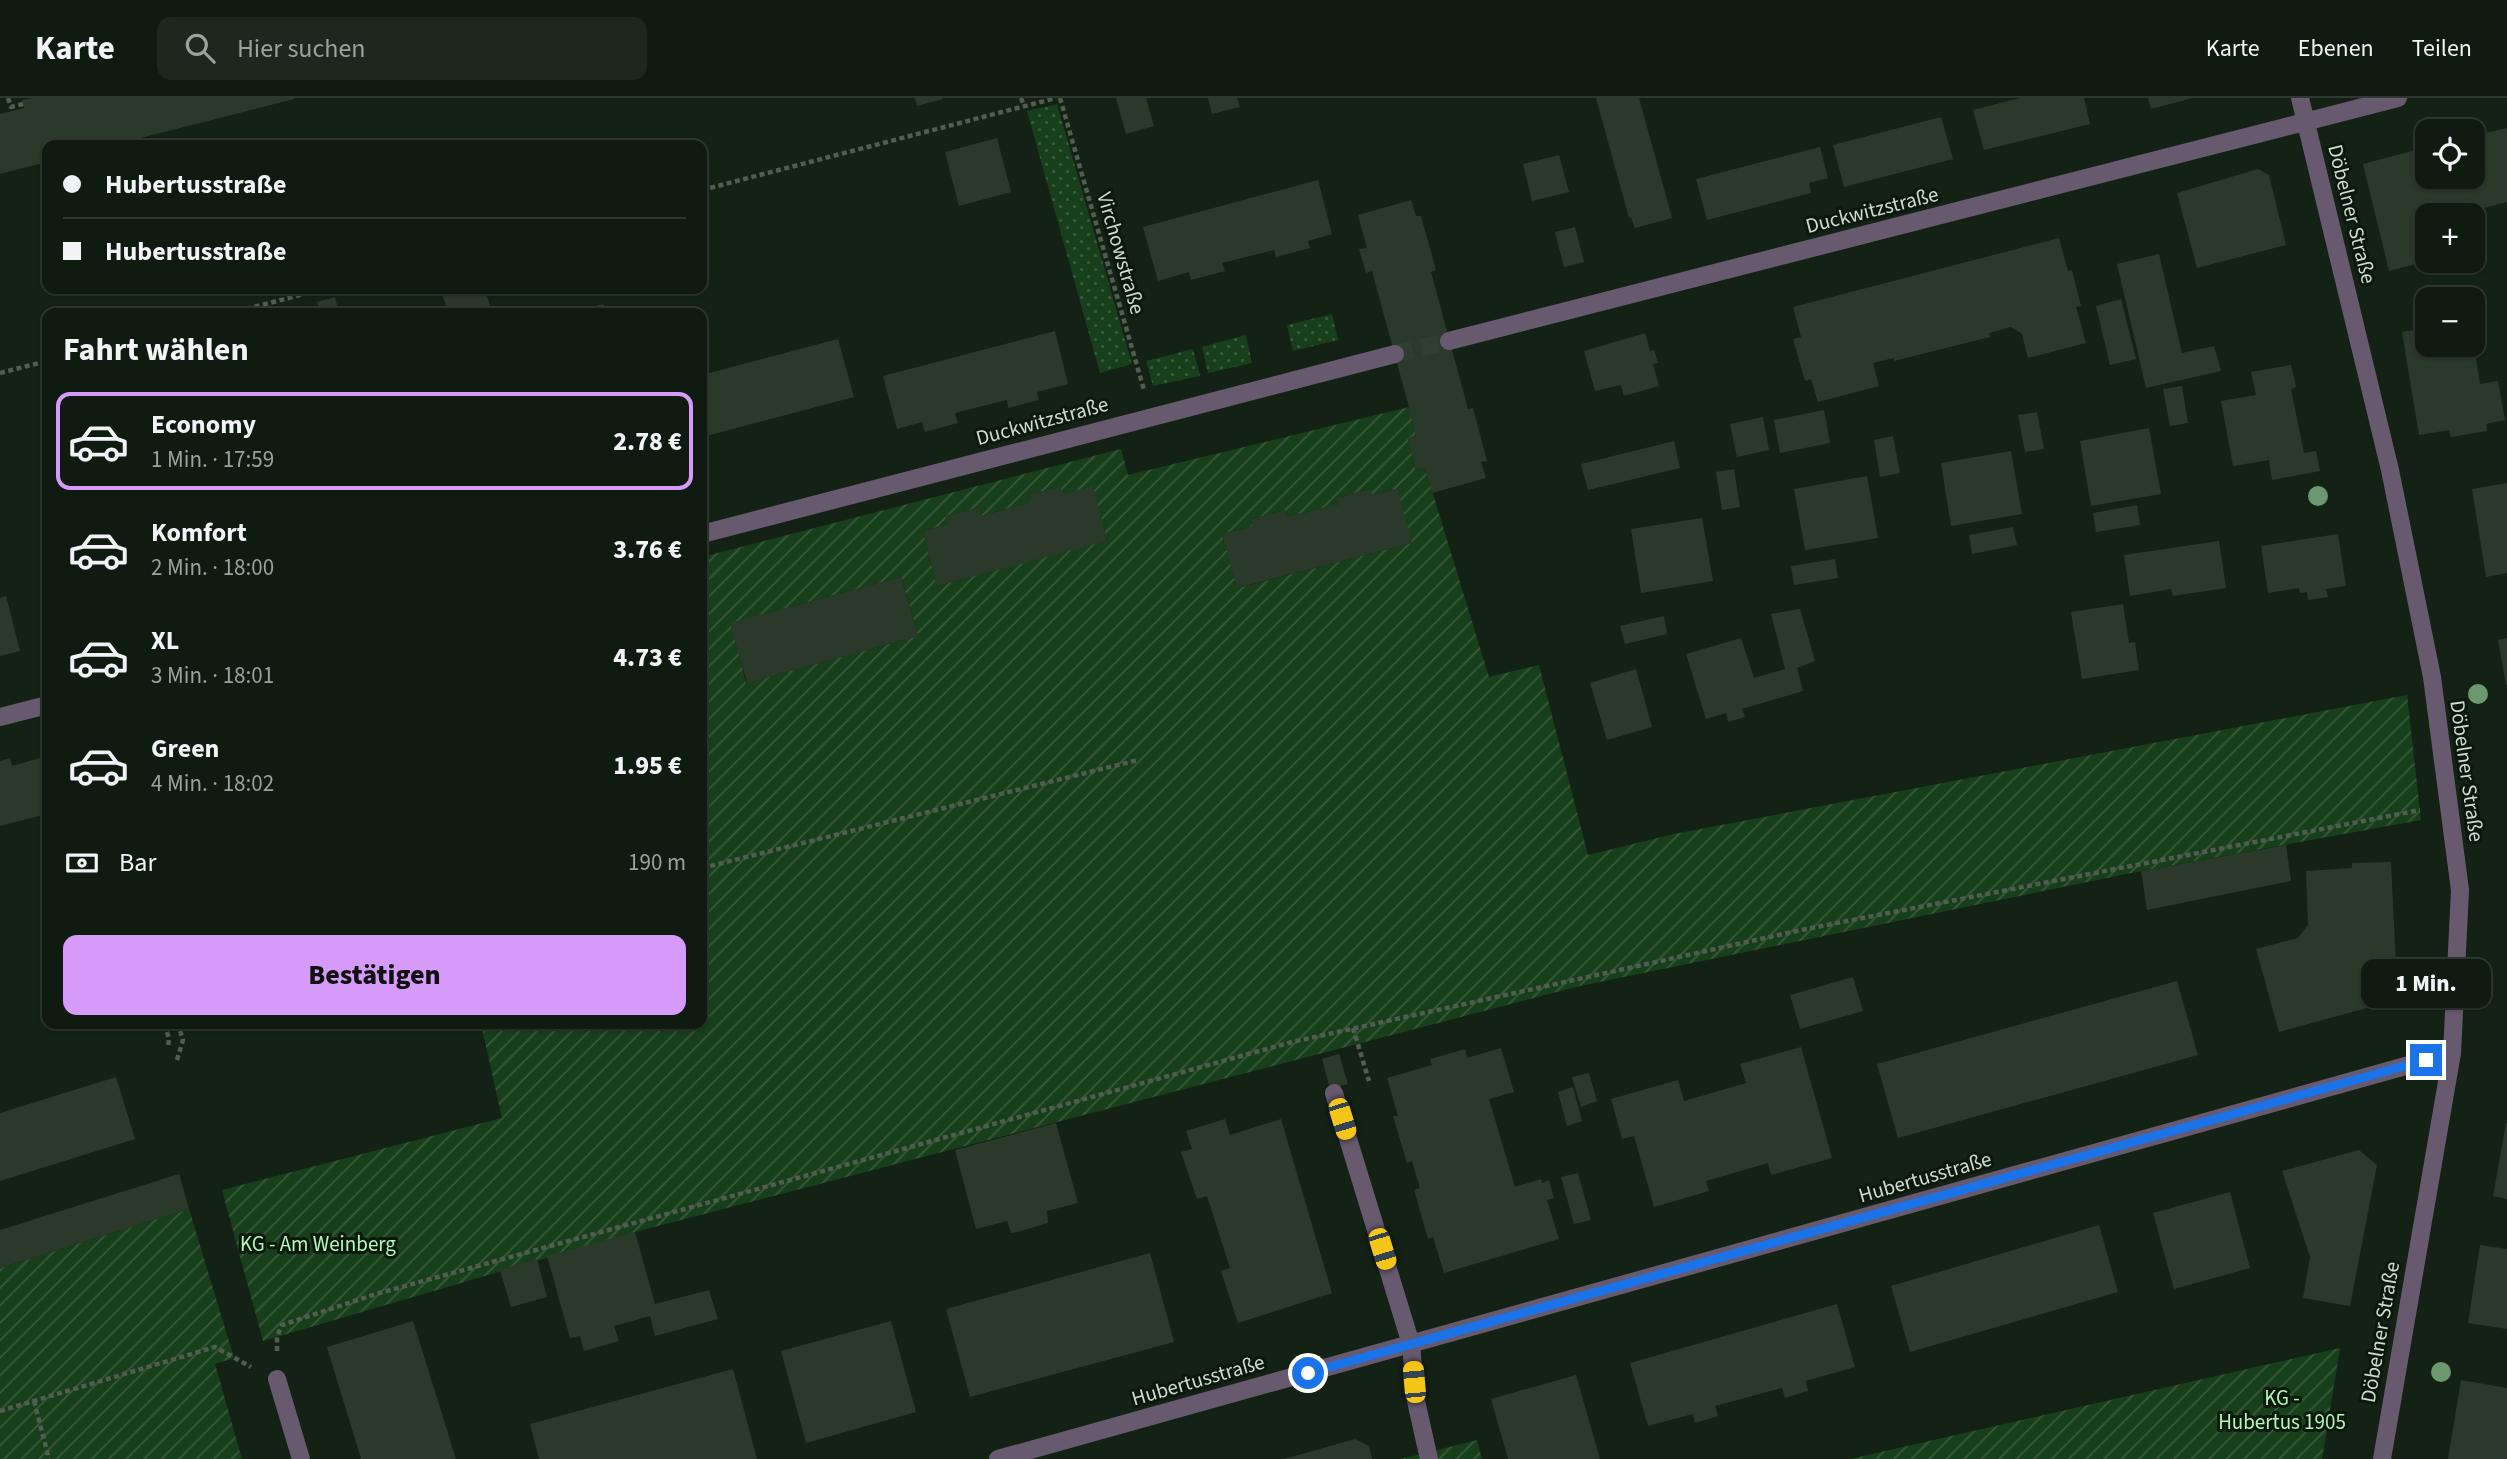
<!DOCTYPE html>
<html lang="de">
<meta charset="utf-8">
<style>
:root{--surface:#0f1a10;--page:#1d271e;--text:#f1f3f6;--muted:#9ba19f;--line:#2f3830;--accent:#d69bfa}
body{margin:0;font-family:"Source Sans 3",sans-serif;background:var(--page);color:var(--text);height:100vh;display:flex;flex-direction:column;font-size:26px;white-space:nowrap}
*{box-sizing:border-box;margin:0}
p{font-size:23px;color:var(--muted)}
.icon{flex:none;width:38px;height:38px;fill:none;stroke:currentColor;stroke-width:2;stroke-linecap:round;stroke-linejoin:round}
.map{position:relative;flex:1;overflow:hidden}
.details{position:absolute;left:42px;top:210px;width:665px;height:721px;display:flex;flex-direction:column;background:var(--surface);border-radius:14px;box-shadow:0 2px 5px #0004,0 0 0 2px var(--line)}
.details>*{flex:none}
.guide{position:absolute;left:42px;top:42px;width:665px;height:154px;border-radius:14px;box-shadow:0 2px 5px #0004,0 0 0 2px var(--line);display:grid;align-content:center;height:154px;padding:0 21px;background:var(--surface)}
.tools{position:absolute;left:2415px;top:21px;display:grid;gap:14px}
.tools a{display:grid;place-items:center;width:70px;height:70px;border-radius:14px;background:var(--surface);box-shadow:0 2px 5px #0004,0 0 0 2px var(--line);font-size:35px}
.end{position:absolute;width:32px;height:32px;margin:-16px;border:9px solid #1a73e8;background:#fff;box-shadow:0 0 0 4px #fff}
.from{border-radius:50%}
.bubble{position:absolute;height:49px;border-radius:14px;background:var(--surface);box-shadow:0 2px 5px #0004,0 0 0 2px var(--line);font-size:23px;font-weight:800;line-height:49px;text-align:center}
.car{position:absolute;width:21px;height:42px;margin:-21px -10px;border-radius:9px;box-shadow:0 0 5px 2px #0007;background:linear-gradient(#f5c518 24%,#345 0 40%,#f5c518 0 76%,#345 0 86%,#f5c518 0)}
.guide b{display:flex;align-items:center;gap:24px;height:66px;font-size:26px}
.guide b+b{border-top:2px solid var(--line)}
.guide i{width:18px;height:18px;background:var(--text)}
ul{padding:0;list-style:none}
li{display:flex;align-items:center;gap:21px;height:98px;margin:0 14px 10px;padding:0 7px;border:4px solid transparent;border-radius:14px}
li div{flex:1}
li b{display:block;font-size:26px}
li em{font-style:normal;font-weight:800}
li.selected{border-color:var(--accent)}
li>.icon{width:63px;height:63px;stroke-width:1.5}
h2{padding:0 21px;font-size:32px;line-height:84px}
.pay{display:flex;align-items:center;gap:18px;height:77px;padding:0 21px;font-size:26px}
.pay p{margin-inline-start:auto}
.primary-button{display:flex;gap:14px;margin-top:auto;padding:14px 21px}
.primary-button a{flex:1;height:80px;border-radius:14px;background:var(--accent);color:#111;font-size:28px;font-weight:800;line-height:80px;text-align:center}
header{display:flex;align-items:center;gap:42px;box-sizing:border-box;height:98px;padding:0 35px;background:var(--surface);border-bottom:2px solid var(--line)}
header strong{font-size:33px}
nav{display:flex;gap:38px;margin-inline-start:auto;font-size:24px}
.search{width:490px;height:63px;background:var(--page);display:flex;align-items:center;gap:18px;box-sizing:border-box;padding:0 24px;border-radius:14px;color:var(--muted);font-size:26px}
.map>svg:first-child{display:block}
.grass{fill:url(#grass-dots)}
.garden{fill:url(#garden-furrows);fill-rule:evenodd}
.building{fill:#2b392b}
.lines{fill:none;stroke-linecap:round;stroke-linejoin:round}
.minor-tunnel{stroke:#303e31;stroke-width:18;stroke-dasharray:18 9;stroke-linecap:butt}
.path{stroke:#515d51;stroke-width:4.5;stroke-dasharray:5 3.5;stroke-linecap:butt}
.service{stroke:#675a6f;stroke-width:18}
.minor{stroke:#675a6f;stroke-width:18}
.tree{fill:#6b986e}
.route{stroke:#1a73e8;stroke-width:9}
.labels{text-anchor:middle;dominant-baseline:central;stroke-width:6;stroke-linejoin:round;paint-order:stroke}
.street-label{font-size:21px;fill:#d1dad1;stroke:#0b190c}
.park-label{font-size:21px;fill:#b2f8b6;stroke:#0b190c}
</style>
<header>
<strong>Karte</strong>
<div class="search"><svg class="icon" aria-label="search" viewBox="0 0 24 24"><circle cx="10" cy="10" r="6"/><path d="M15 15l6 6"/></svg>Hier suchen</div>
<nav><a>Karte</a><a>Ebenen</a><a>Teilen</a></nav>
</header>
<div class="map">
<svg width="2507" height="1361" viewBox="0 0 2507 1361">
<defs>
<pattern id="grass-dots" width="8" height="8" patternUnits="userSpaceOnUse" patternTransform="scale(1.75)"><rect width="8" height="8" fill="#183f1c"/><path d="M2 2h.1M6 6h.1" fill="none" stroke="#395a3c" stroke-width="1.8" stroke-linecap="round"/></pattern>
<pattern id="garden-furrows" width="10" height="10" patternUnits="userSpaceOnUse" patternTransform="scale(1.75)"><rect width="10" height="10" fill="#183f1c"/><path d="M-1 1l2-2M0 10L10 0M9 11l2-2" fill="none" stroke="#395a3c"/></pattern>
</defs>
<rect width="100%" height="100%" fill="#142215"/>
<g class="grass">
<polygon points="1057,6 1132,266 1100,275 1027,13"/>
<polygon points="1332,216 1338,242 1293,253 1287,227"/>
<polygon points="1246,237 1252,265 1208,275 1202,249"/>
<polygon points="1193,251 1200,278 1153,288 1146,263"/>
</g>
<g class="garden">
<path d="M1409,309L1416,338L1408,341L1416,372L1425,370L1489,579L1539,567L1588,757L1674,736L2407,597L2421,722L2141,773L1580,888L635,1134L263,1243L222,1092L502,1020L481,926H702V547L704,546L702,459L1121,351L1128,377ZM1060,389L1063,396L1092,389L1107,442L937,488L923,433L948,426L946,418L979,410L981,418L1031,404L1030,396ZM1369,391L1372,397L1396,391L1411,445L1238,490L1222,436L1253,428L1251,421L1285,412L1287,419L1339,406L1337,400ZM901,479L918,538L746,585L731,525Z"/>
<polygon points="189,1111 234,1260 215,1266 242,1361 0,1361 0,1170"/>
<polygon points="2340,1250 2322,1361 1850,1361"/>
<polygon points="1477,1342 1482,1361 1401,1361"/>
</g>
<g class="building">
<polygon points="32,0 294,0 294,1 113,47 47,47 47,64 0,76 0,16 24,10 22,2"/>
<polygon points="915,0 943,0 943,1 917,8"/>
<polygon points="1116,0 1146,0 1154,28 1126,36"/>
<polygon points="1208,0 1237,0 1240,9 1212,16"/>
<polygon points="1596,0 1639,0 1672,120 1635,130 1631,119 1629,120"/>
<polygon points="2020,0 2084,0 2090,26 1984,52 1973,12"/>
<polygon points="2148,0 2189,0 2189,1 2151,11"/>
<polygon points="1941,19 1953,61 1844,89 1833,47"/>
<polygon points="2507,30 2507,104 2456,117 2427,117 2427,163 2389,173 2363,66 2427,49 2427,79 2473,79 2473,38"/>
<polygon points="997,40 1011,94 959,108 945,54"/>
<polygon points="1820,49 1828,80 1809,85 1811,95 1707,122 1696,81"/>
<polygon points="1559,57 1569,94 1532,103 1523,66"/>
<polygon points="2258,71 2269,77 2286,147 2197,170 2177,95"/>
<polygon points="1318,82 1332,136 1308,143 1310,150 1276,159 1274,152 1222,165 1225,173 1191,182 1189,174 1158,183 1143,129"/>
<polygon points="1411,102 1416,118 1421,118 1436,172 1431,174 1468,311 1473,310 1487,363 1481,364 1486,380 1432,395 1425,370 1416,372 1408,340 1416,338 1409,309 1372,173 1366,175 1359,151 1367,150 1358,117"/>
<polygon points="1575,129 1584,164 1564,169 1555,134"/>
<polygon points="2059,140 2068,173 2072,172 2081,208 2076,209 2086,245 2028,260 2022,236 2011,229 1989,235 1990,239 1894,263 1894,260 1873,265 1879,288 1818,304 1811,281 1805,283 1793,241 1801,239 1793,209"/>
<polygon points="2159,156 2182,255 2214,248 2221,273 2146,290 2117,166"/>
<polygon points="441,191 485,191 491,211 477,215 448,215"/>
<polygon points="335,199 339,215 320,215 317,204"/>
<polygon points="2121,201 2136,261 2110,267 2096,208"/>
<polygon points="603,206 606,215 586,215 585,211"/>
<polygon points="2427,230 2427,247 2474,247 2480,286 2498,283 2505,322 2486,326 2487,333 2451,339 2449,332 2419,337 2402,234"/>
<polygon points="1055,233 1068,286 1037,294 1039,302 1008,310 1007,302 955,315 958,325 925,334 922,324 897,331 883,278"/>
<polygon points="1645,235 1650,253 1654,252 1658,265 1653,266 1659,288 1624,298 1621,287 1595,293 1584,253"/>
<polygon points="838,241 854,299 702,339 702,277"/>
<polygon points="2291,267 2296,289 2291,291 2304,355 2316,353 2320,373 2272,382 2269,362 2233,368 2221,303 2256,297 2251,274"/>
<polygon points="2182,288 2188,325 2170,328 2163,291"/>
<polygon points="1824,312 1830,345 1780,355 1774,322"/>
<polygon points="2037,314 2044,351 2025,354 2018,317"/>
<polygon points="1763,319 1769,352 1737,359 1730,326"/>
<polygon points="2149,330 2161,396 2091,408 2080,343"/>
<polygon points="1893,338 1900,375 1880,379 1874,342"/>
<polygon points="1674,343 1680,370 1588,392 1581,366"/>
<polygon points="2011,353 2022,416 1951,428 1941,365"/>
<polygon points="1734,371 1740,409 1722,412 1716,374"/>
<polygon points="1867,378 1878,440 1805,452 1794,391"/>
<polygon points="2507,385 2507,475 2486,479 2472,391"/>
<polygon points="1093,388 1107,443 937,488 923,433 948,426 946,418 979,410 981,418 1031,404 1030,396 1060,389 1063,396"/>
<polygon points="1370,391 1372,397 1397,391 1412,445 1237,490 1222,436 1253,428 1251,421 1285,412 1287,419 1339,406 1337,400"/>
<polygon points="2137,407 2140,427 2096,434 2093,415"/>
<polygon points="1702,420 1713,483 1641,495 1631,431"/>
<polygon points="2013,429 2017,447 1972,456 1969,437"/>
<polygon points="2338,436 2346,488 2326,491 2328,499 2308,502 2307,494 2300,495 2299,490 2268,495 2261,448"/>
<polygon points="2219,443 2226,490 2173,498 2171,491 2130,498 2124,457"/>
<polygon points="1835,461 1838,480 1794,487 1791,468"/>
<polygon points="901,479 918,538 747,585 730,525"/>
<polygon points="6,498 20,553 0,558 0,500"/>
<polygon points="2123,506 2129,545 2135,544 2139,572 2082,581 2071,514"/>
<polygon points="1800,511 1815,563 1797,570 1803,593 1742,611 1745,619 1728,624 1726,615 1706,621 1686,556 1741,540 1754,580 1785,571 1771,516"/>
<polygon points="1664,518 1667,536 1625,546 1620,528"/>
<polygon points="2507,540 2507,586 2506,587 2498,542"/>
<polygon points="1636,571 1652,629 1607,642 1590,585"/>
<polygon points="10,660 12,668 40,660 47,689 47,716 0,728 0,663"/>
<polygon points="2286,747 2291,783 2147,812 2141,773"/>
<polygon points="2391,764 2397,889 2385,905 2279,934 2256,851 2298,840 2308,827 2306,773 2352,770 2352,765"/>
<polygon points="1853,879 1863,913 1800,931 1790,897"/>
<polygon points="2177,883 2198,957 1898,1040 1877,966"/>
<polygon points="1801,949 1832,1060 1771,1077 1768,1065 1706,1083 1709,1093 1654,1109 1634,1038 1622,1041 1611,1001 1678,982 1684,1003 1746,985 1740,966"/>
<polygon points="1501,950 1514,994 1489,1001 1515,1089 1541,1081 1542,1085 1549,1082 1554,1100 1547,1102 1559,1141 1444,1175 1433,1139 1428,1141 1414,1092 1420,1090 1412,1063 1407,1065 1393,1018 1398,1018 1387,980 1432,967 1430,961 1465,951 1467,960"/>
<polygon points="1339,956 1348,986 1330,991 1322,961"/>
<polygon points="1589,975 1597,1003 1581,1009 1572,979"/>
<polygon points="116,979 135,1041 0,1083 0,1015"/>
<polygon points="1573,989 1582,1023 1567,1028 1558,994"/>
<polygon points="1225,1021 1230,1037 1281,1021 1332,1195 1238,1225 1221,1173 1230,1170 1207,1098 1197,1101 1181,1054 1192,1051 1186,1033"/>
<polygon points="1056,1025 1078,1105 1047,1113 1048,1125 1017,1134 1011,1135 1007,1123 976,1131 955,1052"/>
<polygon points="2506,1025 2507,1025 2507,1101 2493,1098"/>
<polygon points="2359,1052 2377,1067 2350,1208 2303,1200 2310,1159 2282,1073"/>
<polygon points="1578,1075 1591,1122 1574,1126 1561,1079"/>
<polygon points="179,1076 189,1111 0,1170 0,1132"/>
<polygon points="2230,1094 2250,1170 2174,1191 2153,1115"/>
<polygon points="2099,1127 2118,1194 1910,1254 1891,1188"/>
<polygon points="635,1134 655,1206 709,1192 718,1221 655,1238 650,1218 614,1228 619,1243 584,1253 580,1238 570,1240 547,1158"/>
<polygon points="2480,1147 2507,1151 2507,1231 2468,1225"/>
<polygon points="1150,1155 1174,1244 970,1299 946,1211"/>
<polygon points="537,1161 547,1199 511,1209 500,1172"/>
<polygon points="1837,1206 1855,1269 1806,1283 1808,1293 1785,1300 1782,1290 1715,1308 1718,1318 1695,1325 1693,1316 1648,1328 1630,1265"/>
<polygon points="413,1223 456,1361 361,1361 327,1249"/>
<polygon points="891,1223 916,1314 806,1345 781,1253"/>
<polygon points="733,1271 757,1361 539,1361 530,1326"/>
<polygon points="1576,1277 1600,1361 1508,1361 1491,1301"/>
<polygon points="2461,1282 2507,1290 2507,1361 2448,1361"/>
<polygon points="1355,1341 1369,1348 1372,1361 1284,1361"/>
</g>
<g class="lines">
<polyline class="minor-tunnel" points="1395,256 1449,243"/>
<g class="path">
<polyline points="8,0 11,9 23,6"/>
<polyline points="1021,0 1024,8"/>
<polyline points="1060,0 1144,292"/>
<polyline points="702,92 1056,0"/>
<polyline points="230,215 324,191"/>
<polyline points="0,275 47,263"/>
<polyline points="702,770 1138,662"/>
<polyline points="164,926 169,940 168,950"/>
<polyline points="1353,930 1369,983"/>
<polyline points="177,962 183,942 178,926"/>
<polyline points="277,1253 277,1239 282,1227 376,1196 1292,944 1806,831 2420,712"/>
<polyline points="34,1303 49,1361"/>
<polyline points="0,1313 215,1249 251,1269"/>
</g>
<polyline class="service" points="1411,1246 1416,1303 1429,1361"/>
<g class="minor">
<polyline points="2300,0 2390,372 2432,579 2460,792 2452,955 2382,1361"/>
<polyline points="1449,243 2398,0"/>
<polyline points="702,436 1395,256"/>
<polyline points="0,619 47,607"/>
<polyline points="1334,995 1411,1246"/>
<polyline points="277,1281 301,1361"/>
<polyline points="998,1361 2452,955"/>
</g>
</g>
<g class="tree">
<circle cx="2318" cy="398" r="10"/>
<circle cx="2478" cy="596" r="10"/>
<circle cx="2441" cy="1274" r="10"/>
</g>
<g class="lines">
<polyline class="route" points="1308,1275 2426,962"/>
</g>
<g class="labels">
<g class="street-label">
<text transform="translate(1872 112) rotate(-14)">Duckwitzstraße</text>
<text transform="translate(2352 116) rotate(76)">Döbelner Straße</text>
<text transform="translate(1121 155) rotate(74)">Virchowstraße</text>
<text transform="translate(1042 323) rotate(-15)">Duckwitzstraße</text>
<text transform="translate(2467 673) rotate(82)">Döbelner Straße</text>
<text transform="translate(1925 1079) rotate(-16)">Hubertusstraße</text>
<text transform="translate(2380 1234) rotate(-80)">Döbelner Straße</text>
<text transform="translate(1198 1282) rotate(-16)">Hubertusstraße</text>
</g>
<g class="park-label">
<text x="318" y="1146">KG - Am Weinberg</text>
<text x="2282" y="1300">KG -<tspan x="2282" dy="24">Hubertus 1905</tspan></text>
</g>
</g>
</svg>
<div class="tools">
<a><svg class="icon" aria-label="locate" viewBox="0 0 24 24"><circle cx="12" cy="12" r="6"/><path d="M12 2v4M12 18v4M2 12h4M18 12h4"/></svg></a>
<a>+</a>
<a>−</a>
</div>
<i class="end from" style="left:1308px;top:1275px"></i>
<i class="end" style="left:2426px;top:962px"></i>
<div class="bubble" style="left:2361px;top:861px;width:130px">1 Min.</div>
<i class="car" style="left:1342px;top:1021px;rotate:163deg"></i>
<i class="car" style="left:1382px;top:1151px;rotate:163deg"></i>
<i class="car" style="left:1414px;top:1284px;rotate:355deg"></i>
<div class="guide">
<b><i class="from"></i>Hubertusstraße</b>
<b><i></i>Hubertusstraße</b>
</div>
<section class="details">
<h2>Fahrt wählen</h2>
<ul>
<li class="selected"><svg class="icon" aria-label="car" viewBox="0 0 24 24"><path d="M5 17H2v-5l4-1 3-4h7l3 4 3 1v5h-3M9 17h6M6 11h13"/><circle cx="7" cy="17" r="2"/><circle cx="17" cy="17" r="2"/></svg><div><b>Economy</b><p>1 Min. · 17:59</p></div><em>2.78 €</em></li>
<li><svg class="icon" aria-label="car" viewBox="0 0 24 24"><path d="M5 17H2v-5l4-1 3-4h7l3 4 3 1v5h-3M9 17h6M6 11h13"/><circle cx="7" cy="17" r="2"/><circle cx="17" cy="17" r="2"/></svg><div><b>Komfort</b><p>2 Min. · 18:00</p></div><em>3.76 €</em></li>
<li><svg class="icon" aria-label="car" viewBox="0 0 24 24"><path d="M5 17H2v-5l4-1 3-4h7l3 4 3 1v5h-3M9 17h6M6 11h13"/><circle cx="7" cy="17" r="2"/><circle cx="17" cy="17" r="2"/></svg><div><b>XL</b><p>3 Min. · 18:01</p></div><em>4.73 €</em></li>
<li><svg class="icon" aria-label="car" viewBox="0 0 24 24"><path d="M5 17H2v-5l4-1 3-4h7l3 4 3 1v5h-3M9 17h6M6 11h13"/><circle cx="7" cy="17" r="2"/><circle cx="17" cy="17" r="2"/></svg><div><b>Green</b><p>4 Min. · 18:02</p></div><em>1.95 €</em></li>
</ul>
<div class="pay"><svg class="icon" aria-label="cash" viewBox="0 0 24 24"><path d="M3 7h18v10H3z"/><circle cx="12" cy="12" r="2"/></svg>Bar<p>190 m</p></div>
<div class="primary-button"><a>Bestätigen</a></div>
</section>
</div>
